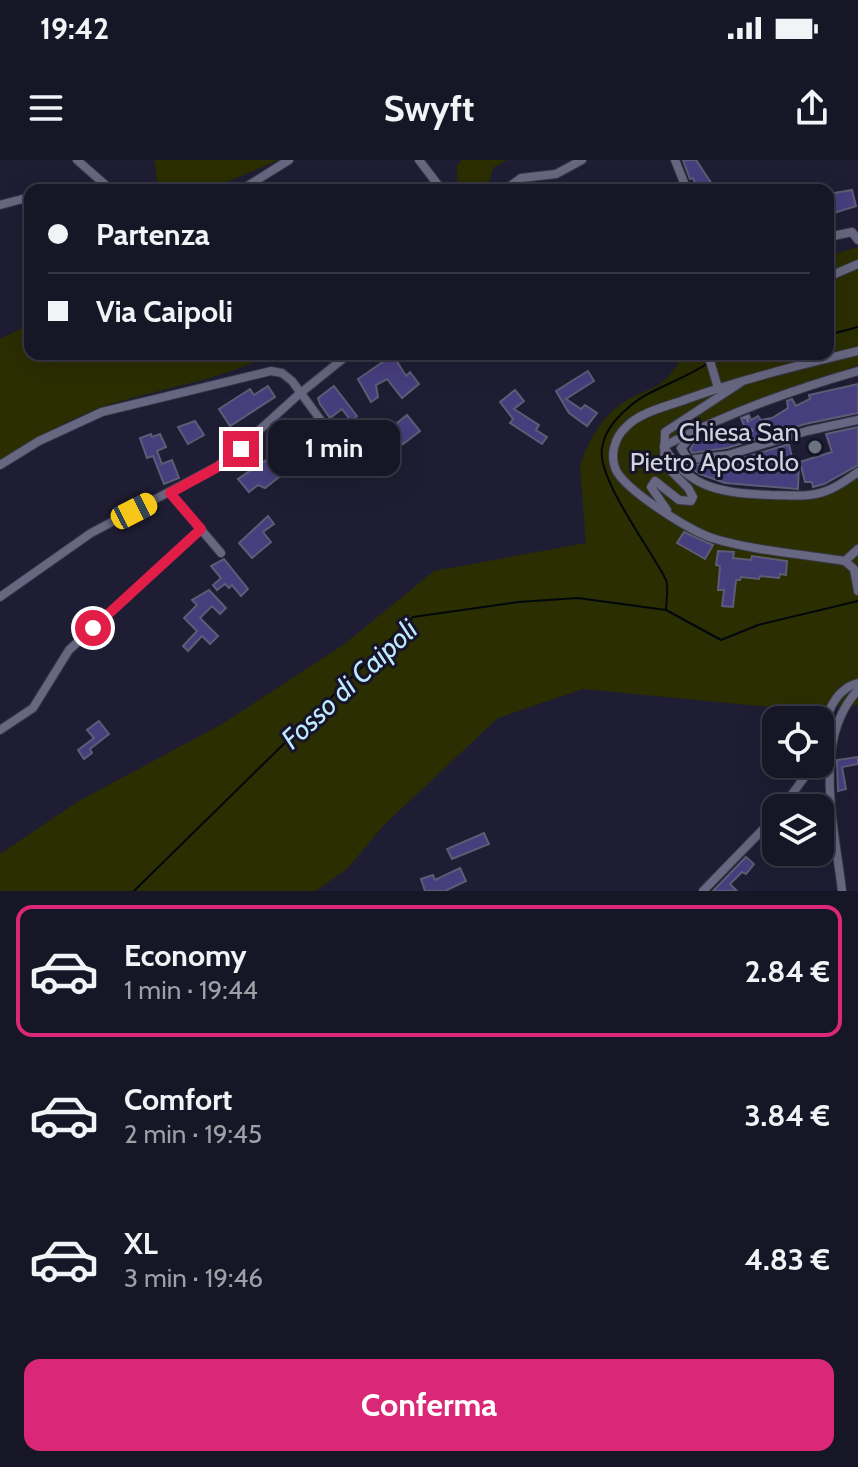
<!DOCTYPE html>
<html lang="it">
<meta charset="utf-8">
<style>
:root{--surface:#171626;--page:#201f2e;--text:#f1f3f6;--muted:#9e9fa7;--line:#363543;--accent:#db2777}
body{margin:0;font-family:Cabin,sans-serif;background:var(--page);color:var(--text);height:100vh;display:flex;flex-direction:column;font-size:30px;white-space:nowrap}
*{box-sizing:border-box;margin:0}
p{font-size:26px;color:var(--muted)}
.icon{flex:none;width:44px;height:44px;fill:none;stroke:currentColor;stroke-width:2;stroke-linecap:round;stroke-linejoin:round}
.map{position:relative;height:731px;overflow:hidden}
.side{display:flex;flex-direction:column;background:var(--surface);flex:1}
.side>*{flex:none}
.top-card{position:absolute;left:24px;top:24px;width:810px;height:176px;border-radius:16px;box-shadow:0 8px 32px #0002,0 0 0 2px var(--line);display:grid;align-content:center;height:176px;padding:0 24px;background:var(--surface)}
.fabs{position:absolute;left:762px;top:546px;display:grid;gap:16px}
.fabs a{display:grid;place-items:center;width:72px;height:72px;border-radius:16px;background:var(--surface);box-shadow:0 8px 32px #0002,0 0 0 2px var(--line);font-size:40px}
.end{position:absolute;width:36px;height:36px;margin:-18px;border:10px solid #e11d48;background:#fff;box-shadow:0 0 0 4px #fff}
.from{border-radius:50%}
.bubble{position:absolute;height:56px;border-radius:16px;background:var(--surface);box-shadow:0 8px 32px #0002,0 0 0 2px var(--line);font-size:26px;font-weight:800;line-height:56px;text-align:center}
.car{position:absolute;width:24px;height:48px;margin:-24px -12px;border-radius:10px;box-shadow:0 0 6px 2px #0007;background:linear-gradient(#f5c518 24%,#345 0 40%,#f5c518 0 76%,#345 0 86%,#f5c518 0)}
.top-card b{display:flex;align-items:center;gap:28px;height:76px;font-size:30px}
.top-card b+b{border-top:2px solid var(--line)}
.top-card i{width:20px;height:20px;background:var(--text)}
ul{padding:14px 0 0;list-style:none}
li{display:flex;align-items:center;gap:24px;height:132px;margin:0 16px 12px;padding:0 8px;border:4px solid transparent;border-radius:16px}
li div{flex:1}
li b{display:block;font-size:30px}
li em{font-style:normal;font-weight:800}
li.selected{border-color:var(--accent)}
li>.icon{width:72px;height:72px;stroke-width:1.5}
.button{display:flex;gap:16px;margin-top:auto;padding:16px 24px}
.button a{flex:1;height:92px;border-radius:16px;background:var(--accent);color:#fff;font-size:32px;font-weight:800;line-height:92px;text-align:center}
.status{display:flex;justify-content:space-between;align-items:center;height:56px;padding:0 40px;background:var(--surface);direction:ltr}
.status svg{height:22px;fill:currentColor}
header{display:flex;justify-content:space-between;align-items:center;height:104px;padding:0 24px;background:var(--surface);font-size:36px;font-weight:800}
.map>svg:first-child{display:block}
.green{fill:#2b2e00}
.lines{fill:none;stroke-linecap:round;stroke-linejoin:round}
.stream{stroke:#01080d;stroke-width:2}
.building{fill:#473e7e;stroke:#5d5c75;stroke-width:2}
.minor-casing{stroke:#39384a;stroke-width:10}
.path{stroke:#717083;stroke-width:2;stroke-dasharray:4 6;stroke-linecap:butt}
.minor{stroke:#686781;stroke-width:8}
.route{stroke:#e11d48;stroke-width:10}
.worship-dot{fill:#6b7280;stroke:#161429;stroke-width:3}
.labels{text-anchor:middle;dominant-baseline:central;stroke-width:6;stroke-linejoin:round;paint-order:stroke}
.poi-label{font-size:26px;fill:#d2d2e0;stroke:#161429;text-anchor:end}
.water-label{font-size:28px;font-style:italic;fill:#bee9ff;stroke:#161429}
</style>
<div class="status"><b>19:42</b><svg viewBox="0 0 49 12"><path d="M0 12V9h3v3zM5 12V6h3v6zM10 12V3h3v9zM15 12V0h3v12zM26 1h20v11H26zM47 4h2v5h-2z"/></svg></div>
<header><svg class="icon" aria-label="menu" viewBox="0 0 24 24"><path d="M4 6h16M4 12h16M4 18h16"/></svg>Swyft<svg class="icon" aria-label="share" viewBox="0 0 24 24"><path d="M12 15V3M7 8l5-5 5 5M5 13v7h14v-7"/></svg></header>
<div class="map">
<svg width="858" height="731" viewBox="0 0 858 731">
<rect width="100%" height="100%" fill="#1f1d33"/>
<g class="green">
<polygon points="154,0 279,0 208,30 158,30"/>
<polygon points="462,0 507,0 493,8 487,30 458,30 457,6"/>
<path d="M858,87V205L713,257L667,280L664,288L674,303L724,332L813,335L858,312V545L790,549L583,529L498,558L384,665L348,708L316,731H0V694L77,642L222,564L343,485L434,411L586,383L580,308C586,283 604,253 627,240C649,228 662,229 678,204L672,194H828V92L838,93Z"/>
<path d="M30,164V194H272C221,220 163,228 108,245C69,258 34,279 0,302V179Z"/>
</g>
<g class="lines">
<g class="stream">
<polyline points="828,175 858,167"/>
<polyline points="713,199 723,194"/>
<polyline points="666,450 721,480 758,465 858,441"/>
<path d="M134,731L413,457L518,442L578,438L666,450C666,441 669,428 666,420C652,391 597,319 602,289C604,272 616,258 628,248C648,229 684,220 708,203"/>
</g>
</g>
<g class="building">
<polygon points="683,0 696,0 716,30 698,30 693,18 690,19"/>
<polygon points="852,30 856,46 828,55 828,34"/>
<polygon points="393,195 406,216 410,212 419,224 402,238 387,219 376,225 378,237 371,242 358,219"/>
<polygon points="588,211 594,221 566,239 581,249 585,245 597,253 587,266 569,253 556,231"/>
<polygon points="858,224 858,253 805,264 727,288 692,293 690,289 697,280 745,268 741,258 749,255 751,260 758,256 761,260 772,258 788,248 787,241 792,239 796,246 810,239 809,235"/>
<polygon points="268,226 275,237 230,266 219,249 250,229 254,235"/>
<polygon points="334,226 357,256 351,261 342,249 330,258 320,244 318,238"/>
<polygon points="515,230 524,241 514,249 539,265 536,270 547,277 542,284 510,263 513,259 500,242"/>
<polygon points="407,255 420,271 403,284 391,268"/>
<polygon points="284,259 293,270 277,283 268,272"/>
<polygon points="195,261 204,275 188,284 178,267"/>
<polygon points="315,264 327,280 315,288 303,272"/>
<polygon points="858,267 858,305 824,324 813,327 812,322 805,322 800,302 832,292 826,274"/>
<polygon points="151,274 152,277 160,274 166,287 157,291 162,304 172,300 179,318 164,324 153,296 147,298 140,278"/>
<polygon points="298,284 314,306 304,314 292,298 275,312 279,317 265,328 258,325 249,332 238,319 272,296 267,289 272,285 282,297"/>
<polygon points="789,284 793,302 799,302 798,329 725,323 700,314 687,305 730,302"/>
<polygon points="268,356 274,364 263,372 271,382 252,398 239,383"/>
<polygon points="684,372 713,385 705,399 677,383"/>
<polygon points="718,391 734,392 733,398 751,400 752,396 787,401 786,415 780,414 779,418 760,416 759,419 741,417 740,420 736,420 733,447 722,446 724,430 718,430 720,406 716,405"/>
<polygon points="224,399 248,429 241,436 232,425 229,428 225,424 217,430 213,425 221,418 211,406"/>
<polygon points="209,430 226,448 220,454 212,446 200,458 218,476 210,484 202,476 188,491 183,486 197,471 184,458 197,445 192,440"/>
<polygon points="99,561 109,574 90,589 92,593 84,599 78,590 94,578 87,570"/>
<polygon points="858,597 858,604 842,607 846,629 838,631 837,600"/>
<polygon points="484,673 489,684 452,699 447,689"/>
<polygon points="746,697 754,704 746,714 742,712 730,724 737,731 713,731"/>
<polygon points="460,708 466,721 445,731 425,731 421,719 433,715 435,720"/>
</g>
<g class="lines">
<g class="minor-casing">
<g id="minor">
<polyline points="77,0 109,28"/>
<polyline points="419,0 442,30"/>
<polyline points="675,0 687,30"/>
<polyline points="57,30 114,30"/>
<polyline points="241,30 289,0"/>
<polyline points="505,30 521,18 556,14 582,0"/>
<polyline points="0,45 30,37"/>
<polyline points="828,77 852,72 858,80"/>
<polyline points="828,117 858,104"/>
<polyline points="708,194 718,228"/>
<path d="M664,286C726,254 791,230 858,211"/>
<path d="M664,287C689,330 725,333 771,335C789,335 808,338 826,331C838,327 848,319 858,312"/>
<polyline points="687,298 681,288 691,277"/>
<polyline points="695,299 728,295 807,271 858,260"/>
<polyline points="0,305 39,281 102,252 271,211 282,213 292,221 350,300"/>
<polyline points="170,333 221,393"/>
<polyline points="667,350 651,327 655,321 679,340 691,341 693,337 688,328 664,304 665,272 740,223"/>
<path d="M845,401C802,394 754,391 712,378C689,370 630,333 617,312C609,297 614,278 626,267C640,252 668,246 687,239C743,219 800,205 858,191"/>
<polyline points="845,401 854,409 858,431"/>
<polyline points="845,401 858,389"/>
<polyline points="0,437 91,373 222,304 298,235 349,194"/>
<polyline points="0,570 33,548 69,490 201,369"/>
<path d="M820,585C825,561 831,530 858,523"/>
<polyline points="782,648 814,604"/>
<polyline points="703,731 776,656"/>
<path d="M842,731C835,669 811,579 858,530"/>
</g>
</g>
<g class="path">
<polygon points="747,256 748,258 744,261 743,259"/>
<polyline points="747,259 754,275 747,278"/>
<polyline points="747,266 750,275"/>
</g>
<use href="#minor" class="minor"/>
</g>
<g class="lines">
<polyline class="route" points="93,468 201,369 170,333 216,308 241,289"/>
</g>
<circle class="worship-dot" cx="815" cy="287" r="8"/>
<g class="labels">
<g class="poi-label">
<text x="799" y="272">Chiesa San<tspan x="799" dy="30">Pietro Apostolo</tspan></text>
</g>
<g class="water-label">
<text transform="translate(349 524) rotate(-43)">Fosso di Caipoli</text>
</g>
</g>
</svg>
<div class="fabs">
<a><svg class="icon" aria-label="locate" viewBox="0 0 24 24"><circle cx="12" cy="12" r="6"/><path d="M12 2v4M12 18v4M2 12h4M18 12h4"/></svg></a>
<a><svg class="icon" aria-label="layers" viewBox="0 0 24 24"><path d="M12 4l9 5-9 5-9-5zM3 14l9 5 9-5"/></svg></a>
</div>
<i class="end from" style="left:93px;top:468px"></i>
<i class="end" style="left:241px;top:289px"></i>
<div class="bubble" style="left:268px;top:260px;width:132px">1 min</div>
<i class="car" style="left:134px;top:351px;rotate:63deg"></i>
<div class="top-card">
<b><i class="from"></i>Partenza</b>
<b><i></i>Via Caipoli</b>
</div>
</div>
<section class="side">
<ul>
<li class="selected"><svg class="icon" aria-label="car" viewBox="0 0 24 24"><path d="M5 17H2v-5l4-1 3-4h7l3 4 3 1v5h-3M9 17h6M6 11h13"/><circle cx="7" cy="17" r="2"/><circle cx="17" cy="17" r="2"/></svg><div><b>Economy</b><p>1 min · 19:44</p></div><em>2.84 €</em></li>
<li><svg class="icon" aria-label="car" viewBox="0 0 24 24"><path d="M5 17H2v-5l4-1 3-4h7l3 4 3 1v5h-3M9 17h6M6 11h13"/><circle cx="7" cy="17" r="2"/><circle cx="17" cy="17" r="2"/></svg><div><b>Comfort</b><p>2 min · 19:45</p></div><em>3.84 €</em></li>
<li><svg class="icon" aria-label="car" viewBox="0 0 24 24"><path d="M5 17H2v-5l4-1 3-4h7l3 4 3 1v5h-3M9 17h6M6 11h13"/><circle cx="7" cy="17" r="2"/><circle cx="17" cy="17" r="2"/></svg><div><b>XL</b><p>3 min · 19:46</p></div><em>4.83 €</em></li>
</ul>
<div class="button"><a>Conferma</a></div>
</section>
